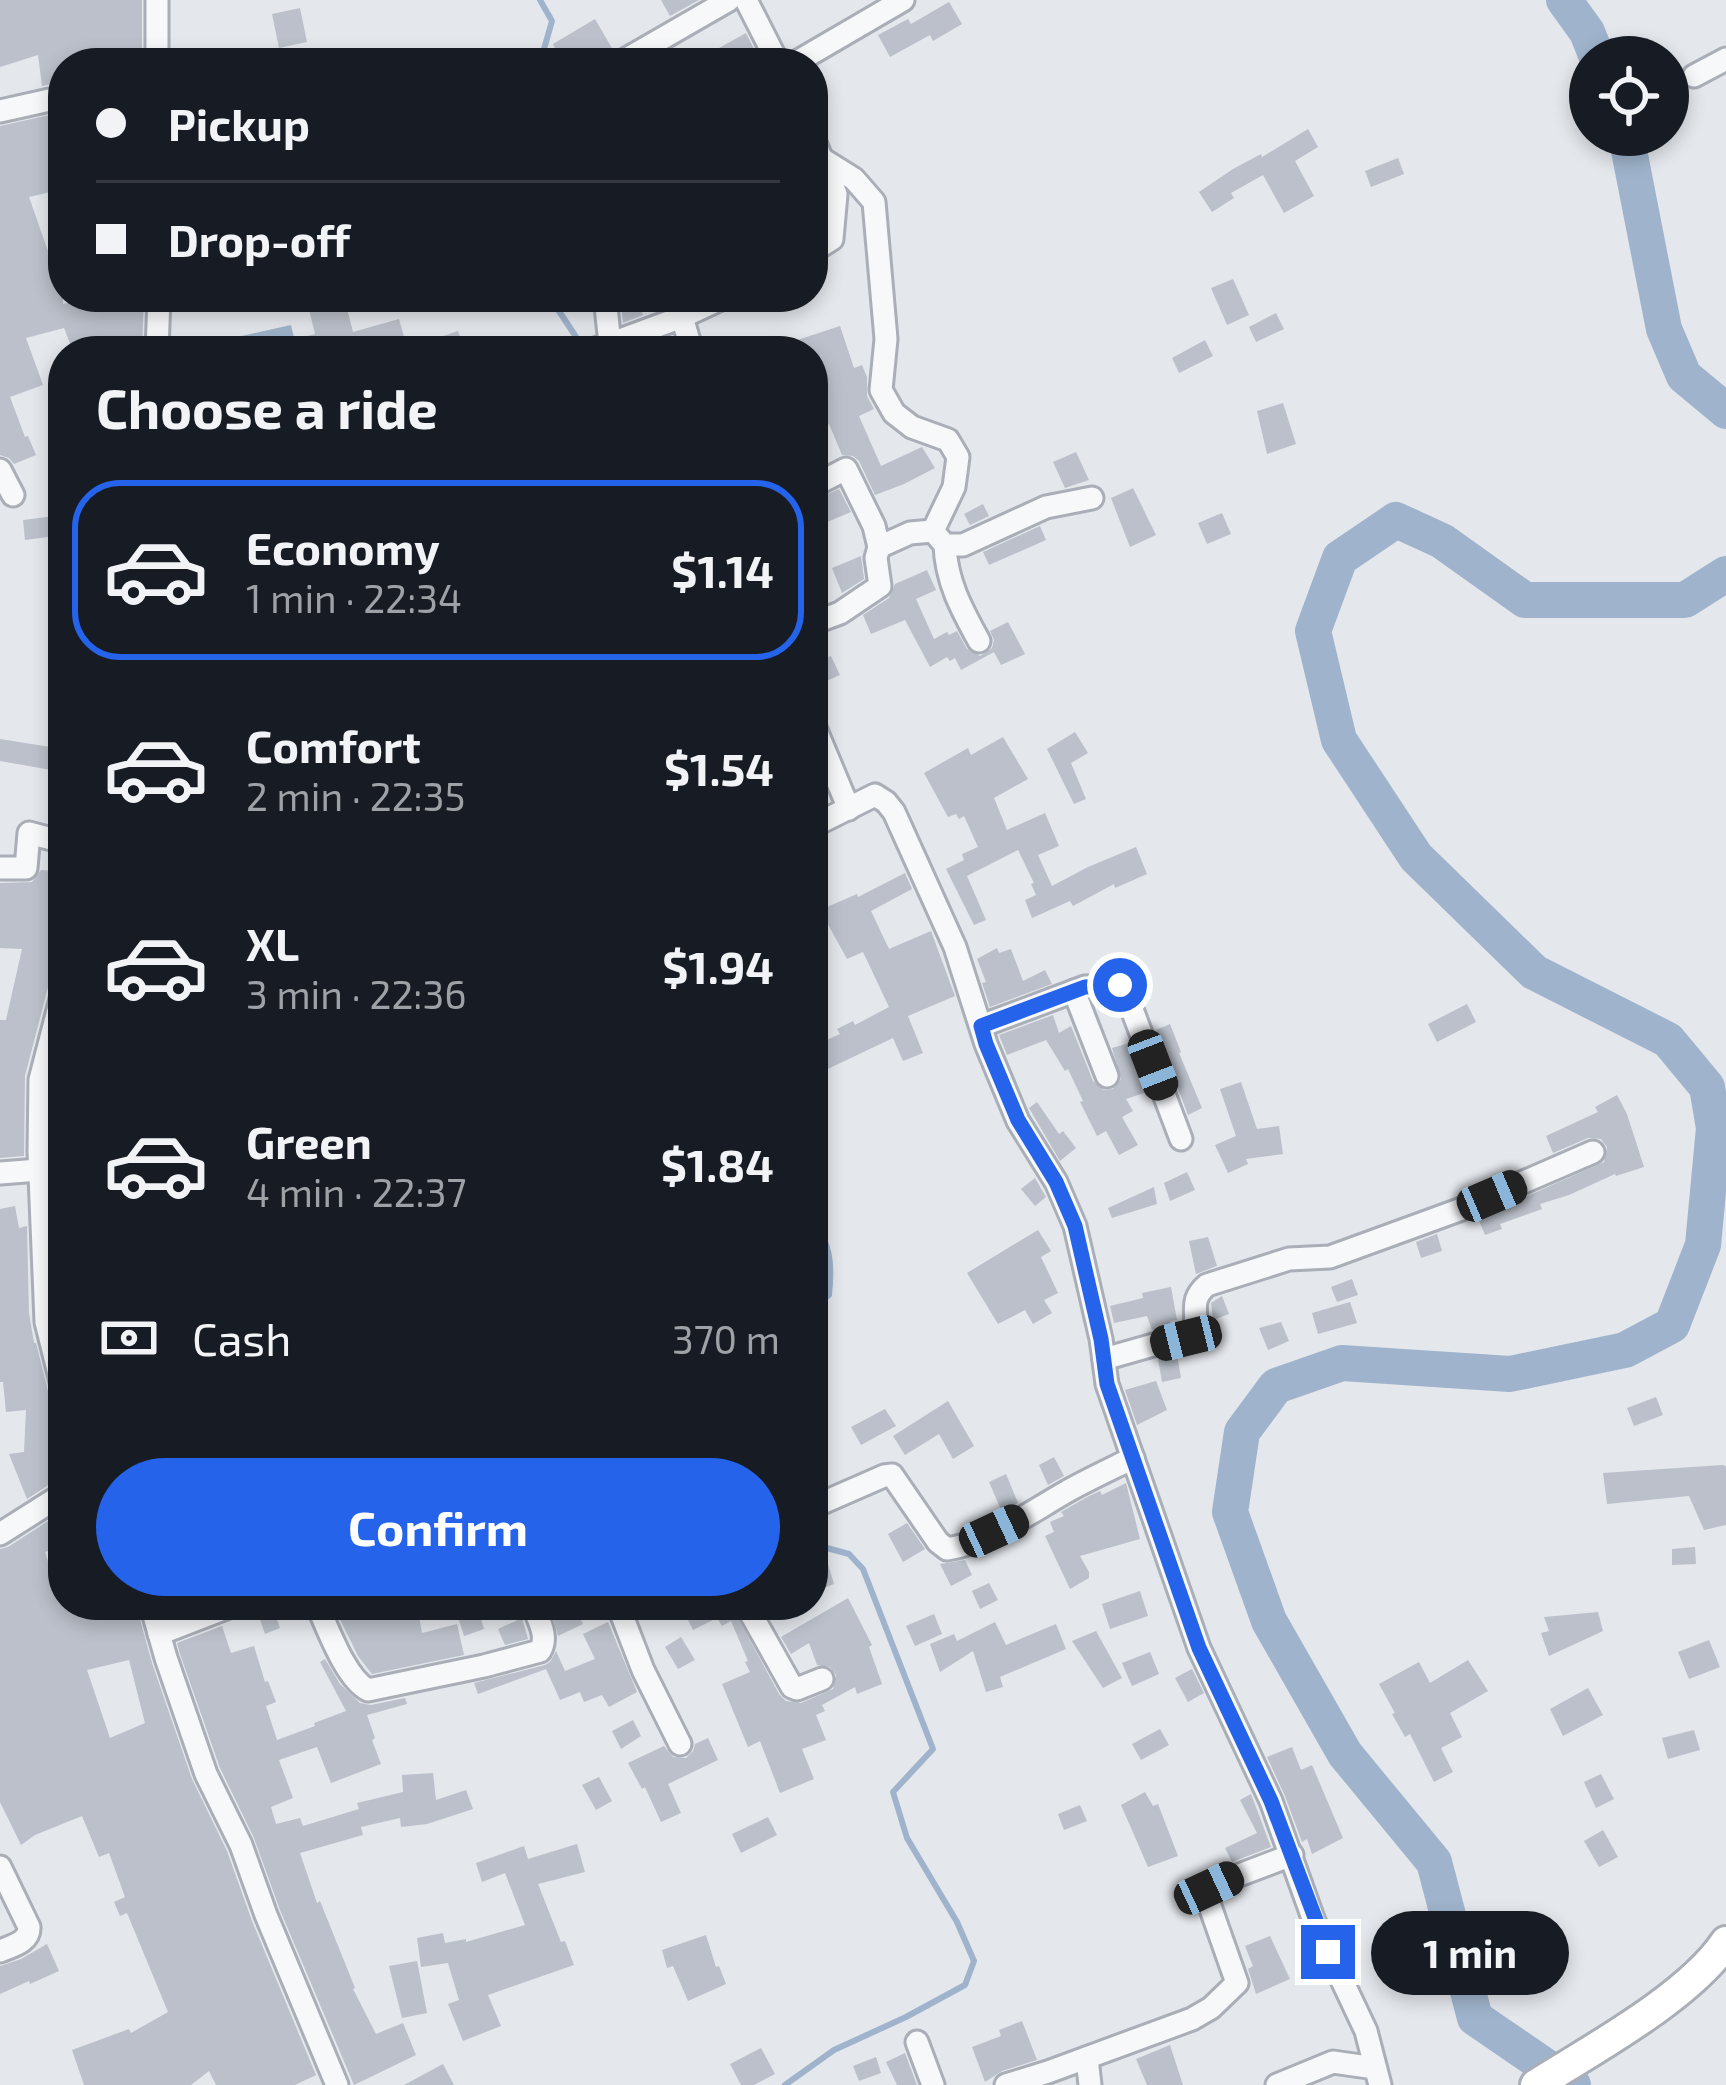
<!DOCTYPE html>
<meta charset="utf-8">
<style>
:root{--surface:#171b24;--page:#20242c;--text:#f1f3f6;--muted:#9ea1a6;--line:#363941;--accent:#2563eb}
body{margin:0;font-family:"Exo 2",sans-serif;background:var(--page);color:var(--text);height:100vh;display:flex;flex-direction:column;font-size:45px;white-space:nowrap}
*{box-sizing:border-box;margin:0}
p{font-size:39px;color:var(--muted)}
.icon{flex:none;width:66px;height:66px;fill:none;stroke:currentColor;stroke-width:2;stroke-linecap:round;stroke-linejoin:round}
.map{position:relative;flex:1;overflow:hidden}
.details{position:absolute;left:48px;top:336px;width:780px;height:1284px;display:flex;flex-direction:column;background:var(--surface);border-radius:48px;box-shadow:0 6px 18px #0003}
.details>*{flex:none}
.hud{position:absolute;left:48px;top:48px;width:780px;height:264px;border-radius:48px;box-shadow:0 6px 18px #0003;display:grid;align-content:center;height:264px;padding:0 48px;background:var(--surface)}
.tools{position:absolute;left:1569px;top:36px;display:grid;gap:24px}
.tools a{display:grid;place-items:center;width:120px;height:120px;border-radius:50%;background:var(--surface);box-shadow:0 6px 18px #0003;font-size:60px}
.end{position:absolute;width:54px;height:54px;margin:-27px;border:15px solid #2563eb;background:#fff;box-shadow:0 0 0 6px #fff}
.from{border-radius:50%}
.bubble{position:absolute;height:84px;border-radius:42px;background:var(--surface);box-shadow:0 6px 18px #0003;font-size:39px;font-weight:700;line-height:84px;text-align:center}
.car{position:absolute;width:36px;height:72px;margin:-36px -18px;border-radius:15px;box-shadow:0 0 9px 3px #0007;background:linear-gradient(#222 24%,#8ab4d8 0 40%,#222 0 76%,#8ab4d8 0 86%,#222 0)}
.hud b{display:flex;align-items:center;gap:42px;height:114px;font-size:45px}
.hud b+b{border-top:3px solid var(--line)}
.hud i{width:30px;height:30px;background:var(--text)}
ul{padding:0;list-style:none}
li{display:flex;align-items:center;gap:36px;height:180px;margin:0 24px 18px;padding:0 24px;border:6px solid transparent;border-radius:48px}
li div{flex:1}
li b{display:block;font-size:45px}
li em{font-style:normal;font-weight:700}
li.active{border-color:var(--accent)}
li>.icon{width:108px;height:108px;stroke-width:1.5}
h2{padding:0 48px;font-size:54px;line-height:144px}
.pay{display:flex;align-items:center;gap:30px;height:132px;padding:0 48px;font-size:45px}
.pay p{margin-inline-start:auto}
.action{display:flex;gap:24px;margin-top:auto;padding:24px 48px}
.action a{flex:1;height:138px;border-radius:72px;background:var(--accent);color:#fff;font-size:48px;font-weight:700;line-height:138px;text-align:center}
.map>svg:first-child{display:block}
.water{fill:#9fb4cc}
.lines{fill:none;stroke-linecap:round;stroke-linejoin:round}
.stream{stroke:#9fb4cc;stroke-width:6}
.river{stroke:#9fb4cc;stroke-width:36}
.building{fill:#bbc0ca;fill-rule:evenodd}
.street-casing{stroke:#a9aeb7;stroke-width:27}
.secondary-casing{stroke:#a9aeb7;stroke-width:36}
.street{stroke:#f7f8fa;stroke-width:21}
.secondary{stroke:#fff;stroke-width:30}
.route{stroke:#2563eb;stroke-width:15}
</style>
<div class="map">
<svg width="1726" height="2085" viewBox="0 0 1726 2085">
<rect width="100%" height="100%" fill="#e4e7ec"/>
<polygon class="water" points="291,325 297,351 175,351"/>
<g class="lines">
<g class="stream">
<polyline points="540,63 552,21 540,0"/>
<polyline points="555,297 557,308 578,340"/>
<path d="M813,1215C829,1247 833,1259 829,1295L813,1308"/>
<polyline points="785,2085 834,2050 906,2017 965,1985 974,1961 957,1922 907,1838 893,1792 933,1749 863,1569 849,1554 816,1545"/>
</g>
<g class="river">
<polyline points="1564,0 1587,32 1597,57"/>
<polyline points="1626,135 1664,329 1684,376 1726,411"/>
<polyline points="1573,2085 1475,2018 1434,1862 1345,1754 1269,1621 1230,1512 1242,1432 1276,1386 1342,1363 1510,1374 1625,1350 1672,1325 1703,1245 1714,1128 1707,1087 1668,1040 1534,972 1416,857 1339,740 1313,631 1340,558 1396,520 1442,541 1525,600 1685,600 1726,574"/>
</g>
</g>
<g class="building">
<polygon points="0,0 142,0 142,63 63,63 63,82 42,86 38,55 0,67"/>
<polygon points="661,0 699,0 670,16"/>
<polygon points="949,2 962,24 933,41 930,35 890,57 878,35 908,19 911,24"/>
<polygon points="300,8 307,42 279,48 272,14"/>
<polygon points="595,19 613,50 597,63 562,63 553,44"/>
<polygon points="746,33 757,55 741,63 727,63 719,48"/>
<polygon points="63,112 63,189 29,197 49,254 63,251 63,304 83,299 87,311 144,297 142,351 73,351 64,328 26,338 43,385 10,397 25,437 28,436 36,455 14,464 9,458 0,455 0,126"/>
<polygon points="1308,129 1318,147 1295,161 1314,196 1284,213 1263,175 1231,193 1234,198 1212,212 1199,192 1233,169 1261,154 1262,157"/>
<polygon points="1398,158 1404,174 1371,187 1365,171"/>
<polygon points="1233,279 1249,315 1227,325 1211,288"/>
<polygon points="306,297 344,297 353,332 399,319 408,351 311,351 307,336 315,334"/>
<polygon points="620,297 637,297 643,315 623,323"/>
<polygon points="1276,313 1284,329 1256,342 1249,327"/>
<polygon points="840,326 854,368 862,365 867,377 867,396 874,409 859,416 881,466 922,447 935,468 904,484 875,495 859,461 853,456 842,455 829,424 813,432 813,351 773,351 773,348"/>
<polygon points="458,331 465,351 408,351 408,348"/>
<polygon points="1205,340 1213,356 1179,373 1172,358"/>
<polygon points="1283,403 1296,444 1267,454 1257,411"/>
<polygon points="1076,452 1089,480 1065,488 1053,462"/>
<polygon points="1133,488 1156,535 1130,547 1111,498"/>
<polygon points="839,489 851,512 813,528 813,501"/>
<polygon points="983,504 989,516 970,525 964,514"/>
<polygon points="1222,513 1231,534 1207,544 1198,523"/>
<polygon points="63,515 63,535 25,540 23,520"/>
<polygon points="1040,526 1046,540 989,565 983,552"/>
<polygon points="861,556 864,579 842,593 832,568"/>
<polygon points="927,570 936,590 916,599 934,639 947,632 949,635 957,631 967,649 980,656 992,648 994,640 990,631 1008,622 1025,654 1001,665 994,652 961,670 955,658 950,661 947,657 930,667 905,620 871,634 863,615 889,598 895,584"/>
<polygon points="818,637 826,658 831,656 840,675 813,687 813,638"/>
<polygon points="1075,732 1088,753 1071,763 1086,799 1074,804 1047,749"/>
<polygon points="1003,737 1028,779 994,798 1007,830 1045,813 1059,846 1038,855 1052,886 1088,867 1136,847 1147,874 1115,888 1114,884 1073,906 1070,901 1032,918 1025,900 1036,895 1031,884 1034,883 1018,850 967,876 986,920 974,925 946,869 964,860 962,854 978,847 964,816 959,819 956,814 948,817 924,773 968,748 971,755"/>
<polygon points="0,739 63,749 63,772 0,761"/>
<polygon points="41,870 63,872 63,953 58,977 48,987 25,1076 24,1156 0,1158 0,1020 6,1020 22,949 0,948 0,883 32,882"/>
<polygon points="905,873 912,889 871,911 889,949 931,931 955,996 908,1016 923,1053 903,1061 893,1038 813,1076 813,1029 820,1043 840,1034 837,1029 853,1021 855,1025 889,1007 863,952 847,959 820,910 857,894 858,897"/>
<polygon points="997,948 999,953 1011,949 1023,981 1045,970 1052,984 990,1007 982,983 986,982 977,959"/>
<polygon points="1467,1004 1476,1022 1437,1042 1428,1024"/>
<polygon points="1053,1015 1059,1033 1071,1026 1093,1081 1104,1090 1113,1089 1121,1079 1112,1048 1129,1043 1147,1092 1126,1099 1133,1111 1122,1117 1138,1145 1119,1155 1106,1131 1097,1136 1080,1102 1083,1101 1068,1069 1065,1071 1046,1040 1007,1055 999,1035"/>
<polygon points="1170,1024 1181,1052 1179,1053 1202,1108 1188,1115 1156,1030"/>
<polygon points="63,1051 63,1157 54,1158 55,1082"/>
<polygon points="1241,1082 1257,1129 1279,1126 1283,1154 1246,1159 1248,1164 1228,1173 1215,1145 1236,1136 1220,1089"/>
<polygon points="1617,1095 1627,1114 1644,1167 1616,1176 1615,1174 1569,1195 1540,1204 1542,1209 1500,1224 1502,1229 1485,1235 1478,1218 1604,1162 1607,1147 1601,1139 1588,1138 1553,1153 1546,1136 1598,1112 1595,1107"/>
<polygon points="1037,1102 1059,1134 1063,1131 1076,1148 1060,1161 1029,1108"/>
<polygon points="1187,1172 1195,1190 1170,1201 1164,1183"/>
<polygon points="1035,1178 1046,1197 1035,1206 1021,1189"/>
<polygon points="1154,1187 1157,1204 1112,1218 1108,1208"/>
<polygon points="15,1206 19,1228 27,1226 29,1313 34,1343 36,1343 49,1395 53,1401 62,1405 63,1411 63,1479 53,1482 27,1499 9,1454 24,1452 26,1410 6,1412 3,1382 0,1382 0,1209"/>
<polygon points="63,1217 63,1304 60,1305 57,1218"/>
<polygon points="1038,1230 1051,1251 1041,1257 1058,1293 1044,1300 1052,1313 1033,1324 1025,1310 998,1324 967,1273"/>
<polygon points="1437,1234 1442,1251 1421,1258 1416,1242"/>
<polygon points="1208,1237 1217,1266 1196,1274 1189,1241"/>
<polygon points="1352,1279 1358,1295 1337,1302 1331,1287"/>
<polygon points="1171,1287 1177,1320 1170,1321 1171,1324 1152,1330 1147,1316 1114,1323 1110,1306 1143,1298 1142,1293"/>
<polygon points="1222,1296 1229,1314 1213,1320 1211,1303"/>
<polygon points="1350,1302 1357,1323 1318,1334 1312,1313"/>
<polygon points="1281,1322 1289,1341 1268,1350 1259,1328"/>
<polygon points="1177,1354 1181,1378 1162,1382 1158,1359"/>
<polygon points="1156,1381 1167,1410 1137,1425 1125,1390"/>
<polygon points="1656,1397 1663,1415 1634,1426 1627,1408"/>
<polygon points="948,1401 974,1446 953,1459 939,1434 905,1455 893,1436"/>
<polygon points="885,1409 896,1426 861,1445 851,1427"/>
<polygon points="1054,1457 1064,1476 1048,1485 1039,1465"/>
<polygon points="1722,1465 1726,1466 1726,1525 1704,1530 1689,1496 1607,1504 1603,1473"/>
<polygon points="1006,1474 1018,1503 1002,1512 989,1482"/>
<polygon points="1126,1483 1140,1539 1080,1556 1089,1572 1089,1578 1070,1589 1045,1536 1054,1532 1050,1522 1064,1516 1061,1512 1089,1496 1100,1491 1102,1495"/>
<path d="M62,1512L63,1545L45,1552L62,1605H136L152,1663L192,1779L227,1851L252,1921L316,2075L295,2085H216L209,2071L191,2085H84L72,2050L129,2029L131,2033L168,2012L127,1913L120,1916L114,1902L125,1897L109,1853L99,1857L82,1816L35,1835L21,1845L0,1802V1549L8,1547ZM129,1660L145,1723L110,1738L87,1670Z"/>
<polygon points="907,1523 925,1549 903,1562 888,1534"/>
<polygon points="1695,1547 1696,1564 1672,1565 1672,1549"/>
<polygon points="965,1560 972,1575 951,1586 940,1564"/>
<polygon points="828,1564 834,1584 813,1592 813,1569"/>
<polygon points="989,1583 998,1600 980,1609 972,1591"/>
<polygon points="1140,1591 1148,1616 1110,1629 1102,1604"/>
<polygon points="848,1598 872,1645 869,1647 882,1684 857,1694 855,1687 822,1705 825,1711 816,1715 826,1740 802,1749 814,1779 780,1793 760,1741 748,1747 722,1684 750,1672 745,1662 748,1661 731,1621 722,1626 717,1618 693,1630 684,1612 698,1605 731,1605 779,1694 786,1701 801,1703 833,1689 836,1675 830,1667 817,1665 809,1643 791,1654 781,1637"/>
<polygon points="255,1605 272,1605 280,1628 265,1634"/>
<polygon points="333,1605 417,1605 422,1633 457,1624 464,1655 372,1674 358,1656"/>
<polygon points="569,1605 574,1605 583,1624 558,1636 552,1613"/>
<polygon points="1598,1612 1603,1631 1549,1656 1541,1633 1549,1631 1544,1617"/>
<polygon points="479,1613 484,1629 464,1636 459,1620"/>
<polygon points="934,1614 942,1634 915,1646 906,1626"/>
<polygon points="522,1618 528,1639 505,1645 498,1629"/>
<polygon points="608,1622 637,1692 609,1707 602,1695 584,1702 580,1692 560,1700 546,1669 478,1694 474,1683 545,1665 550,1662 556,1651 565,1671 595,1659 583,1634"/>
<polygon points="995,1622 1006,1645 1056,1624 1066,1649 1000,1677 1003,1687 986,1692 973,1651 940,1672 930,1644 954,1634 957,1641"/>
<polygon points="222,1626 231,1653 254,1646 265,1682 268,1681 276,1702 266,1706 277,1740 315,1726 314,1723 346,1711 320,1662 325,1659 340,1684 360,1703 371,1705 405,1698 407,1704 367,1715 375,1738 372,1740 381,1764 331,1783 317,1747 279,1760 293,1798 271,1807 276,1824 300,1818 303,1826 359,1809 357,1803 403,1792 402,1775 433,1773 436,1800 466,1790 473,1809 427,1824 401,1827 400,1818 361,1827 363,1835 300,1853 317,1903 320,1901 355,1988 353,1989 376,2034 403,2023 416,2055 354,2085 280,1910 254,1838 220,1768 180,1654 177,1643"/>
<polygon points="1096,1631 1122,1678 1103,1688 1072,1641"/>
<polygon points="681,1637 695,1660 678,1669 665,1647"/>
<polygon points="1709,1640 1720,1667 1689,1679 1678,1652"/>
<polygon points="1150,1652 1159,1674 1132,1686 1122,1663"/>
<polygon points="1468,1660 1488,1691 1450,1713 1462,1737 1441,1748 1453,1772 1434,1782 1410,1734 1405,1737 1392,1714 1395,1713 1379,1684 1419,1662 1430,1683"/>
<polygon points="1192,1669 1204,1693 1188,1702 1175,1678"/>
<polygon points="1588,1688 1603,1715 1563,1736 1550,1709"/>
<polygon points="633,1720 641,1736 621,1749 612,1731"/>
<polygon points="1160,1729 1169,1745 1141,1760 1132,1744"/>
<polygon points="1694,1730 1700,1750 1668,1759 1662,1738"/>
<polygon points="708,1738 718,1760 668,1784 681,1813 661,1822 645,1787 642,1789 628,1763 664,1746 673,1757 686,1758 693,1751 695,1744"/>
<polygon points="1292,1747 1301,1770 1312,1765 1343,1838 1312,1854 1307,1839 1302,1842 1285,1796 1267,1757"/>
<polygon points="1601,1774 1614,1799 1596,1808 1584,1782"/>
<polygon points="599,1777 612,1801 596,1810 582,1785"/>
<polygon points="1145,1792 1153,1806 1158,1804 1178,1856 1148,1867 1121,1805"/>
<polygon points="1251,1794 1271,1847 1232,1862 1225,1848 1257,1833 1240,1800"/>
<polygon points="1080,1805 1087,1821 1064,1830 1058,1814"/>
<polygon points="768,1817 777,1835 741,1853 732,1834"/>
<polygon points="1603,1830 1618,1857 1599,1867 1584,1841"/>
<polygon points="577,1844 585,1872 538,1884 561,1942 565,1941 574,1965 488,1995 501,2026 463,2041 448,2004 459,2000 448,1963 421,1967 417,1938 443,1933 445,1943 466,1939 466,1942 525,1925 505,1873 482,1882 476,1863 524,1846 528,1859"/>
<polygon points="706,1935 716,1967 719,1966 726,1984 688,2001 673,1966 667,1968 662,1950"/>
<polygon points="1270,1936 1290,1979 1256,1994 1248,1969 1253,1966 1245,1946"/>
<polygon points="47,1944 59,1971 30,1984 29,1981 0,1994 0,1966 21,1959"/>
<polygon points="417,1961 427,2013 402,2018 389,1966"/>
<polygon points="1022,2021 1037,2060 1002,2071 985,2082 972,2047 1001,2036 999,2030"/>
<polygon points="1170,2045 1183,2085 1147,2085 1136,2059"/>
<polygon points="761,2048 775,2074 754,2085 741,2085 730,2064"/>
<polygon points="905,2053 917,2085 897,2085 886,2062"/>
<polygon points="876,2057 881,2073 859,2081 853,2066"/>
<polygon points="443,2064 454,2085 404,2085"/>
</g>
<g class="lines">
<g class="street-casing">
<g id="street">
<polyline points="157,0 157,63"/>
<polyline points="746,0 778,63"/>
<polyline points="623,61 729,0"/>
<polyline points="795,63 903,0"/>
<polyline points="1694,76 1726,59"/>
<polyline points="0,111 63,97"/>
<polyline points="813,138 836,194 832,239 813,251"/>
<polyline points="822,159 854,179 874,202 886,339 881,390 894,413 912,427 948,440 958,457 954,487 933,531 945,545 963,545 1046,507 1092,498"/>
<polyline points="605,297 610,344"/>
<polyline points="682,317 692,351"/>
<polyline points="157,351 159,297"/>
<polyline points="590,351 682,317 725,297"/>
<polyline points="0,470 13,495"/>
<polyline points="813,486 846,469 874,526 879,547 910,533 933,531"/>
<path d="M945,545C946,581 962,610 979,641"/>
<polyline points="813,623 840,613 880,586 876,558 879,547"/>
<polyline points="813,723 849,809"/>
<polyline points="813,826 875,795 886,802 894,812 955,947 986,1044 1018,1121 1056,1182 1075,1226 1101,1339 1107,1384 1199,1648 1271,1801 1314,1921 1366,2031 1380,2085"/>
<polyline points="0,868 26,868 29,833 63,842"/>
<polyline points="63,991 40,1080 39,1151 46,1322 63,1390"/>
<polyline points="1074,991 1107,1076"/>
<polyline points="981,1026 1085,987 1120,985 1125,991 1181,1139"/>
<polyline points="0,1173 39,1170"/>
<path d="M1104,1359L1192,1334C1202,1314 1186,1303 1207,1285L1289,1259L1330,1257L1459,1210L1593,1152"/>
<path d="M813,1507L884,1476L892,1475L938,1542L947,1549C987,1543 1031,1512 1066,1492C1087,1480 1111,1469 1133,1458"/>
<polyline points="0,1534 63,1494"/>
<polyline points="813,1535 813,1549"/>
<polyline points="151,1605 166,1658 206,1774 241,1845 266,1915 337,2085"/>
<path d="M317,1605C328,1628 345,1678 368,1690L484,1666L540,1651C549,1636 538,1620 533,1605"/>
<polyline points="618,1605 643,1670 680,1744"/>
<polyline points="746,1605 792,1687 797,1689 822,1679"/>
<polyline points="159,1634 234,1605"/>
<path d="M0,1867L29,1927C30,1942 12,1946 0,1951"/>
<polyline points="917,2042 933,2085"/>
<polyline points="1087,2058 1090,2085"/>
<polyline points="1006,2085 1048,2072 1192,2019 1211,2008 1237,1983 1205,1892 1234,1877 1292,1855"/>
<polyline points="1277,2085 1333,2062 1375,2068"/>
</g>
</g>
<g class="secondary-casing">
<path id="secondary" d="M1536,2085C1593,2049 1689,1997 1726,1942"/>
</g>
<use href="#street" class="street"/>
<use href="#secondary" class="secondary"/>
</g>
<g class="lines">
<polyline class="route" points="1120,985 1085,987 981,1026 986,1044 1018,1120 1056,1182 1075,1226 1101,1339 1107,1384 1199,1648 1271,1801 1328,1952"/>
</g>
</svg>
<div class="tools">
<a><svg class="icon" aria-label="locate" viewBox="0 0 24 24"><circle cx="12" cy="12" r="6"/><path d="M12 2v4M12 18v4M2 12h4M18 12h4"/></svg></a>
</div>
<i class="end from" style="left:1120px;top:985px"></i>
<i class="end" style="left:1328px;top:1952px"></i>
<div class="bubble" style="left:1371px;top:1911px;width:198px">1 min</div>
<i class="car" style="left:1153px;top:1065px;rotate:159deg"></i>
<i class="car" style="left:1492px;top:1196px;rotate:67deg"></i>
<i class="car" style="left:1186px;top:1338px;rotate:256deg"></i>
<i class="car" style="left:994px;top:1531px;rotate:65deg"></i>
<i class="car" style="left:1209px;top:1888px;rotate:65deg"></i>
<div class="hud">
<b><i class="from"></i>Pickup</b>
<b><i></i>Drop-off</b>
</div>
<section class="details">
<h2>Choose a ride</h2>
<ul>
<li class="active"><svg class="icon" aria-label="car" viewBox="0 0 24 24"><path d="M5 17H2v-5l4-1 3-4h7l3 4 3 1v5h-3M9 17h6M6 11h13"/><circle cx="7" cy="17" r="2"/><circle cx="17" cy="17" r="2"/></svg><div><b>Economy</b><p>1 min · 22:34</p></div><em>$1.14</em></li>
<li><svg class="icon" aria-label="car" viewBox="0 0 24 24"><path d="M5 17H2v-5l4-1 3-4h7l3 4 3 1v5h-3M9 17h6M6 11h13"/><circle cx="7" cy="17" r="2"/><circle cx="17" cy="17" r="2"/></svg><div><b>Comfort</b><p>2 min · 22:35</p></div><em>$1.54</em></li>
<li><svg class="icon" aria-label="car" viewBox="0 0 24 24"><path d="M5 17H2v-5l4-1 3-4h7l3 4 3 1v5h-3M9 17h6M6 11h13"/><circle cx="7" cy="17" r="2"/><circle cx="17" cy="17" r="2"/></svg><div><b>XL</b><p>3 min · 22:36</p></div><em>$1.94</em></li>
<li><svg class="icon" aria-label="car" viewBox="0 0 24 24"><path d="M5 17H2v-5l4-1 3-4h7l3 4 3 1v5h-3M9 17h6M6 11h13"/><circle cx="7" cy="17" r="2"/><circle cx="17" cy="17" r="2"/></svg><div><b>Green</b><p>4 min · 22:37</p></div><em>$1.84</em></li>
</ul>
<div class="pay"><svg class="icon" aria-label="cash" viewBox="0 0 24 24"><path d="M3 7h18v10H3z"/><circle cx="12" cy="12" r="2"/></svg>Cash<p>370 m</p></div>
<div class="action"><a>Confirm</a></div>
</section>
</div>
